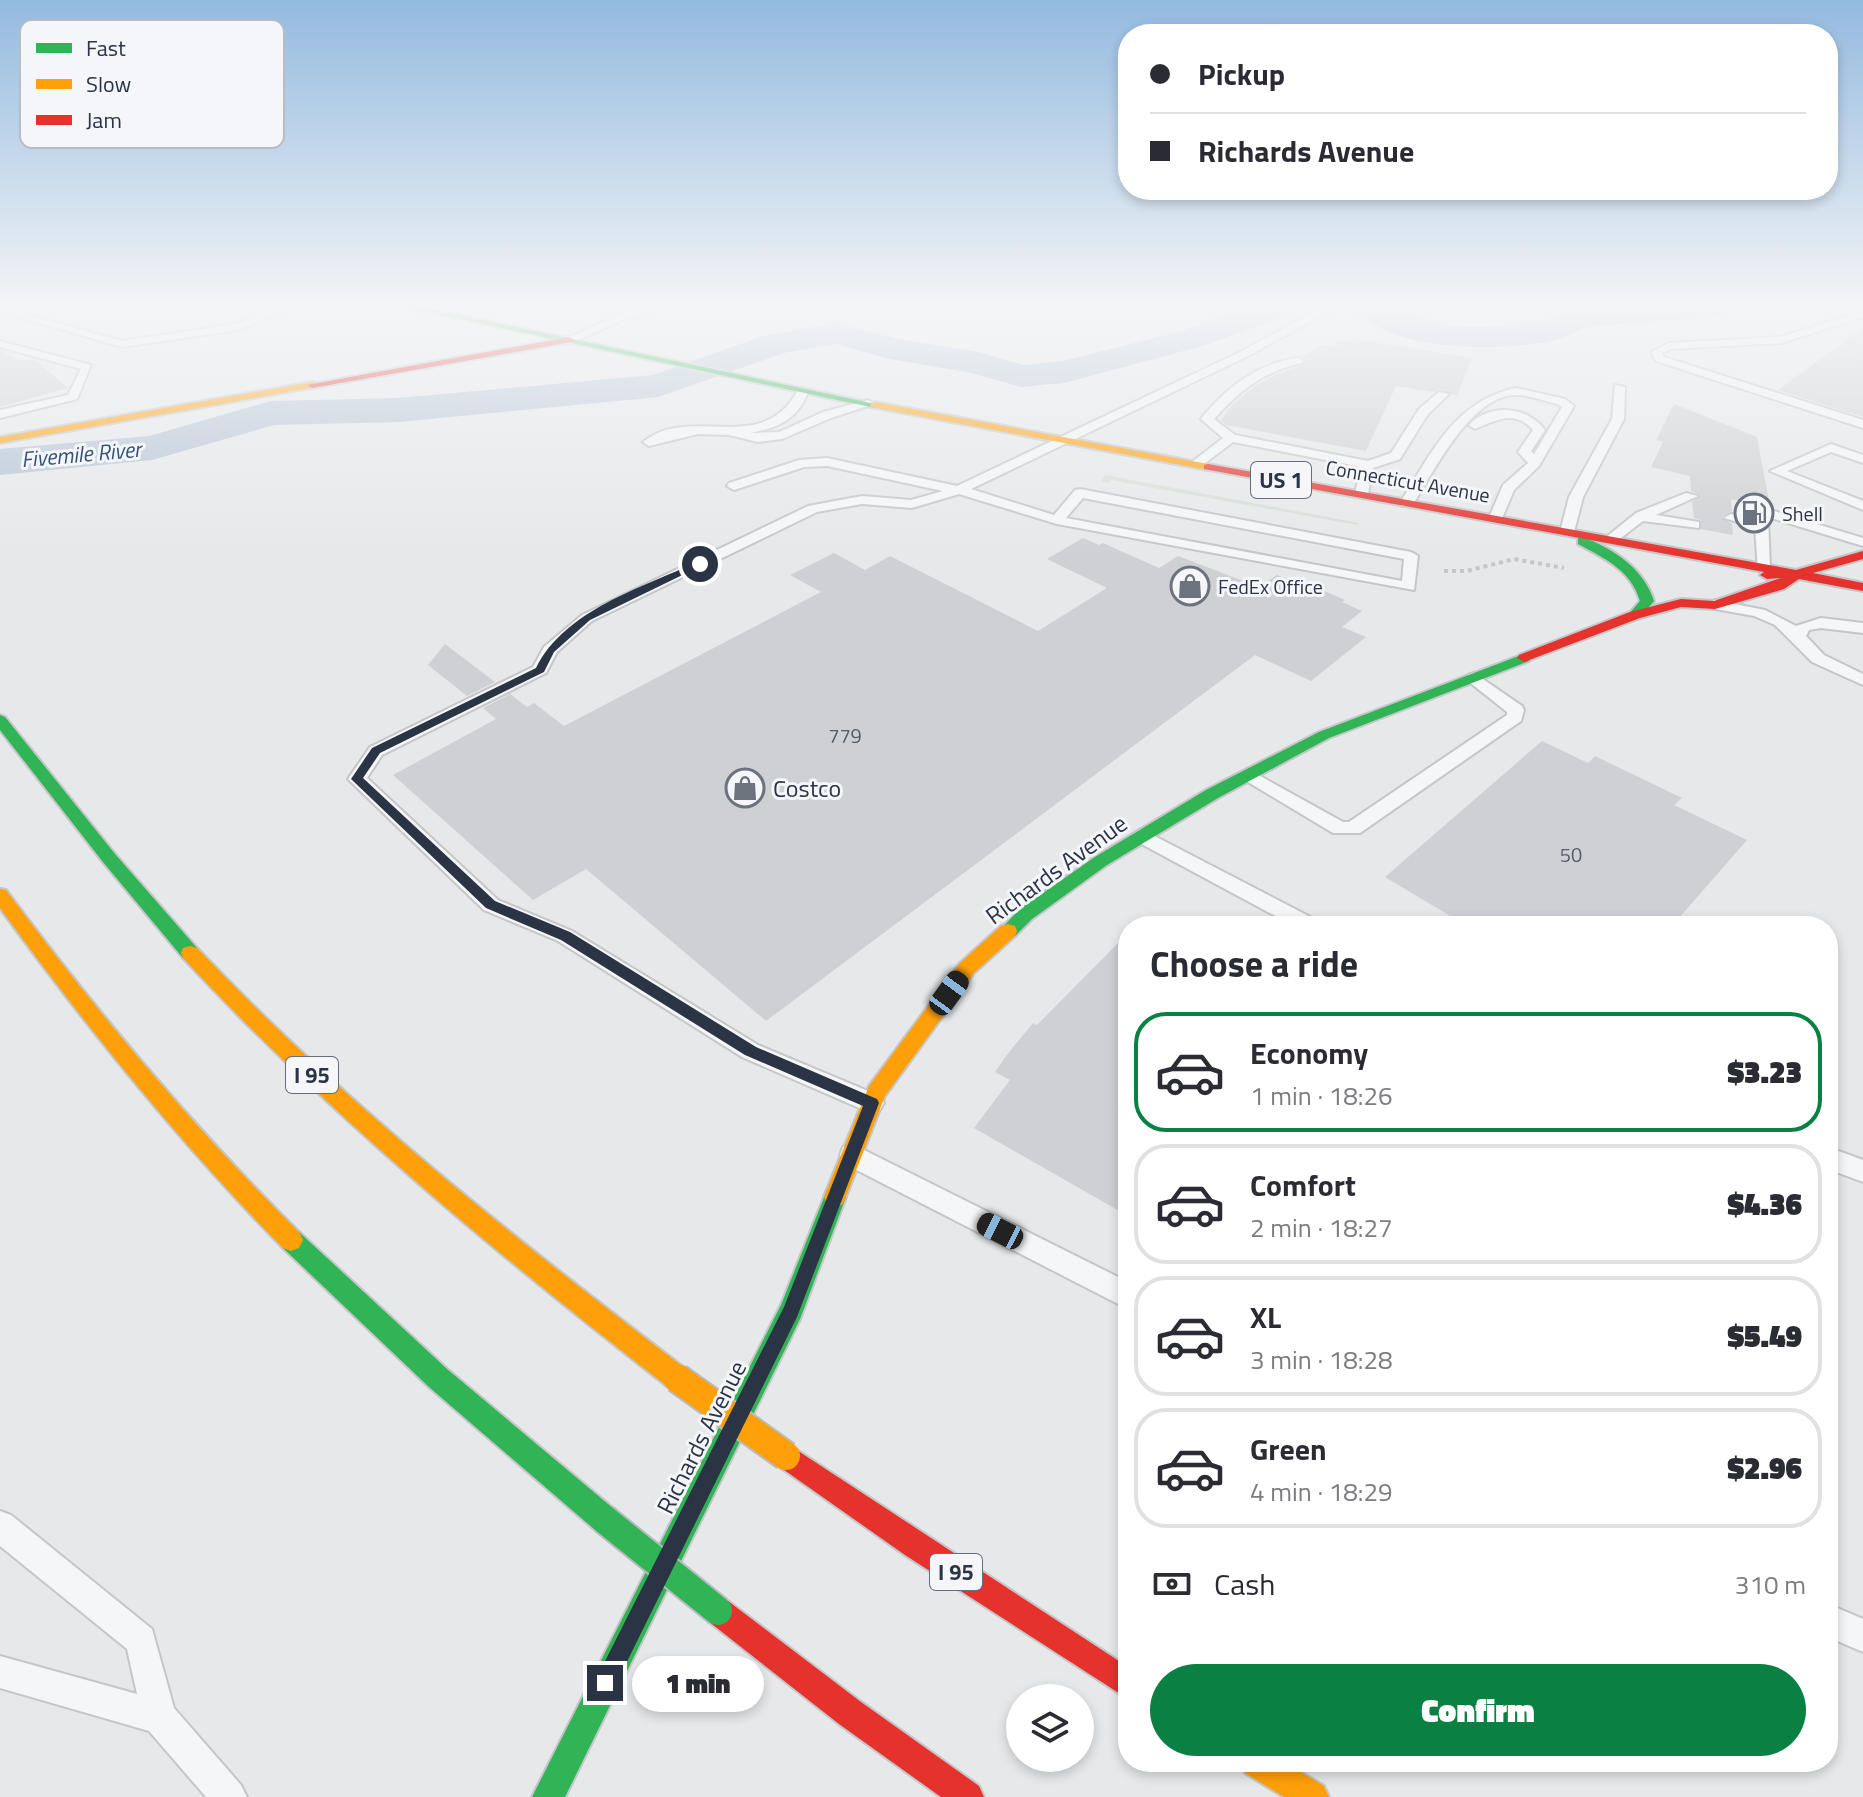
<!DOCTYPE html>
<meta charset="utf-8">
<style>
:root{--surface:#fff;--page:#f2f2f3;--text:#2b2b33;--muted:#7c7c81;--line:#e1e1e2;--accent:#0b8043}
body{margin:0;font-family:"Titillium Web",sans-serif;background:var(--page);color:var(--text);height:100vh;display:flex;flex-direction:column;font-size:30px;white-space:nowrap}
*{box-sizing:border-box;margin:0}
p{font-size:26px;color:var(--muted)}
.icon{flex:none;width:44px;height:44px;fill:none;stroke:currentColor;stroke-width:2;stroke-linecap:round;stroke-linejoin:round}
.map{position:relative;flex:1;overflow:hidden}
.panel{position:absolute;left:1118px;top:916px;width:720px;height:856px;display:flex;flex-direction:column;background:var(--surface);border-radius:32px;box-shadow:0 4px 12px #0003}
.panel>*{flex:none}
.top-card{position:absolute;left:1118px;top:24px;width:720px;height:176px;border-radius:32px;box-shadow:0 4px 12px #0003;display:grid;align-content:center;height:176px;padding:0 32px;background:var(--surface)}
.controls{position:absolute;left:1006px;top:1684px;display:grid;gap:16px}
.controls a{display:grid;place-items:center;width:88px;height:88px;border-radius:50%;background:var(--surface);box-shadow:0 4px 12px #0003;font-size:40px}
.end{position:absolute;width:36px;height:36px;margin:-18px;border:10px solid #2b3445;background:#fff;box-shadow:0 0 0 4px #fff}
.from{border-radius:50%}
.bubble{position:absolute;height:56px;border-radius:28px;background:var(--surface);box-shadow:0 4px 12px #0003;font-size:26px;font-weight:800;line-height:56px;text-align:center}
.car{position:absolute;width:24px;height:48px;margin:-24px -12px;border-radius:10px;box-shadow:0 0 6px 2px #0007;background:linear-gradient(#222 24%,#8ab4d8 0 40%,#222 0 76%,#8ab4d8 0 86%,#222 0)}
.top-card b{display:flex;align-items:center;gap:28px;height:76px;font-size:30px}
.top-card b+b{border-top:2px solid var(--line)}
.top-card i{width:20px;height:20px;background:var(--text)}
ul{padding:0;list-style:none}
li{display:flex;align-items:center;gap:24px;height:120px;margin:0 16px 12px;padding:0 16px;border:4px solid var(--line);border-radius:32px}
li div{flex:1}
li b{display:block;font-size:30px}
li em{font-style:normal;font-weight:800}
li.active{border-color:var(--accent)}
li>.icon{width:72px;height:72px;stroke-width:1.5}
h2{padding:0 32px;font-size:36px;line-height:96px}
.pay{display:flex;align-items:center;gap:20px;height:88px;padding:0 32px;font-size:30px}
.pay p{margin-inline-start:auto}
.button{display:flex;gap:16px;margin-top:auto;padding:16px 32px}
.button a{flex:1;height:92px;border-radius:48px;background:var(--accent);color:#fff;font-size:32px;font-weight:800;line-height:92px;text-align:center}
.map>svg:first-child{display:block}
.green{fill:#d6ded6}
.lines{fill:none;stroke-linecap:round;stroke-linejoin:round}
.river{fill:#b4c4d5;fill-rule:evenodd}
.building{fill:#ced0d3}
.lane-casing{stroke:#c4c6c8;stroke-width:4}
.fast-casing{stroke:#c4c6c8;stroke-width:4}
.slow-casing{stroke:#c4c6c8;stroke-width:4}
.jam-casing{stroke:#c4c6c8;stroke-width:4}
.path{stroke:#c5c6ca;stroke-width:4;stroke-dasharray:4 4;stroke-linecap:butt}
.lane{fill:#f5f6f7;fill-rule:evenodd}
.fast{fill:#30b455;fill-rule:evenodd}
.slow{fill:#ff9f0a;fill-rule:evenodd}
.jam{fill:#e5322d;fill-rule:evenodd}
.fast-bridge-casing{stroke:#b8bbbf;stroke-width:32;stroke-linecap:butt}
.slow-bridge-casing{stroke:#b8bbbf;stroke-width:32;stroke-linecap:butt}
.fast-bridge{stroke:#30b455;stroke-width:28}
.slow-bridge{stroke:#ff9f0a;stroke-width:28}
.route{fill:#2b3445}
.labels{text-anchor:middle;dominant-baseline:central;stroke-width:6;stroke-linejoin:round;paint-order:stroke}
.far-street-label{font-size:20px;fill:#2b3445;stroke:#f4f6f9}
.far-poi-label{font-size:20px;fill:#2b3445;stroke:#f4f6f9;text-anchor:start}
.number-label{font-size:20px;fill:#545c69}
.far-water-label{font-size:22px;font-style:italic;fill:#34527a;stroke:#f4f6f9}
.shield{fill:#f4f6f9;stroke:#676e7b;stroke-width:2}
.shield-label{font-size:22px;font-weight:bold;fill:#2b3445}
.poi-label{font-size:24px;fill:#2b3445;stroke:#f4f6f9;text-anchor:start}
.street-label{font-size:24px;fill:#2b3445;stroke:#f4f6f9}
.key{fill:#f4f6f9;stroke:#b8bcc3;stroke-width:2}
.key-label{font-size:22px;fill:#2b3445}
</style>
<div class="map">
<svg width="1863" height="1797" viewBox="0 0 1863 1797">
<rect width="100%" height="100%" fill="#e6e8ea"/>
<polygon class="green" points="1105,475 1359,523 1357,525 1111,480 1109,483 1101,481"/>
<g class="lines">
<g class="river">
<polygon points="1251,305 1300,305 1296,312 1206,345 1064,383 1021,387 972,373 889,359 836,344 784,353 658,397 399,422 274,425 152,460 0,475 0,449 149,436 271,401 399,398 653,375 763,336 837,323 893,338 978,352 1023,365 1063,361 1182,331"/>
<path d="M1353,305H1393L1436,324L1476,327L1541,322L1588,306L1736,305L1732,312C1687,323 1643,321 1597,326C1581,327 1567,338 1551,341C1500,352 1385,353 1353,305Z"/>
</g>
</g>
<g class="building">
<polygon points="1863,328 1863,417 1778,390"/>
<polygon points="1358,340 1472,358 1457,396 1440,389 1434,392 1396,386 1366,451 1226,425 1221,420 1232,405 1255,386 1277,374 1304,365 1307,361 1302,357 1322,345 1335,348 1338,342"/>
<polygon points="0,350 19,360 35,360 68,388 0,407"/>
<polygon points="1674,404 1757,437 1770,506 1731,499 1732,511 1721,517 1732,524 1733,535 1701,529 1701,520 1694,518 1692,502 1701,495 1691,491 1690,476 1651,467 1663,442 1656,440"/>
<polygon points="1083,538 1099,545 1103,543 1159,568 1178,556 1259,587 1277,575 1296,583 1299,580 1345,600 1342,602 1362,611 1342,627 1366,637 1311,681 1255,655 766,1021 586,869 533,900 393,775 496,719 483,708 510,694 527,707 534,703 564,726 821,592 790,575 834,553 865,570 890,556 1038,631 1107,588 1047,559"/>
<polygon points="445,644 495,682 467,696 428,665"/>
<polygon points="1542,741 1588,763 1595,756 1682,798 1674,805 1747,840 1672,926 1467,926 1385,877"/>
<polygon points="1128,933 1128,1216 974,1128 1010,1080 995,1072 1006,1056 1033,1023 1037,1025"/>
</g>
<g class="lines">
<g class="lane-casing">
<g id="lane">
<polygon points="26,305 44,305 21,313 122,341 236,324 280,305 295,305 238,330 122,347 5,313"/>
<polygon points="650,305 668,305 626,319 573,342 564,340 618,315"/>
<path d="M1327,305H1341L1248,356L971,489L1054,515L1075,490L1080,489L1411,552L1418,556L1414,590L1057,524L959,494L912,508L862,504L817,512L592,621L557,652L546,673L382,755L367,778L498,900L572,931L758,1045L880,1096L884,1103L880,1110L872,1113L864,1110L742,1057L558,941L484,910L348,779L370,747L533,667L544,647L582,615L808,506L862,496L911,500L943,491L827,466L804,467L734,490L727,486L729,483L799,460L827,458L957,486L1240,352ZM1083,498L1404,559L1402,581L1066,518Z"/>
<polygon points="1863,311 1863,317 1781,343 1671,349 1662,353 1664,357 1863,420 1863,428 1656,361 1651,352 1669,343 1780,337"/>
<polygon points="0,341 91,365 77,399 0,418 0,410 68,395 81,369 0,347"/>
<path d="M1298,358L1304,361L1302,363C1264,371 1240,390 1214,419L1235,435L1368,461L1391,453L1419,409L1439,392L1449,394L1428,414L1400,459L1373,468L1367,498L1355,495L1360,468L1357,466L1233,442L1200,467L1189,464L1223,438L1201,419C1226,388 1257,363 1298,358Z"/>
<polygon points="1615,385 1625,387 1624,419 1583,497 1574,532 1562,535 1560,532 1569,497 1612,419"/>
<path d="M1516,388L1565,399L1574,406L1539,466L1514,490L1500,523L1488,520L1503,485L1528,463L1518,452L1533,430C1515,409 1496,420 1475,429L1469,425C1490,403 1527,406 1545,430L1531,451L1534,454L1562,407L1557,404C1544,401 1528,394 1514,395C1470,397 1433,473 1412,506H1402L1400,503C1431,454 1454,401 1516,388Z"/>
<path d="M802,389L808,392C798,419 778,428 751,433L779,432L823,412L868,400L874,404L831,418L782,439L758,442L729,435L698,434L649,446L643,442C691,403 762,458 798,390Z"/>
<polygon points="1831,444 1863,455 1863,463 1831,452 1787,471 1863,501 1863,510 1770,471"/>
<polygon points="1686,493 1698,496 1656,515 1699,522 1699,528 1643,521 1617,541 1605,538 1636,513"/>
<polygon points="1761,507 1863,538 1863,546 1768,517 1770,568 1768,571 1758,571 1755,527 1724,518 1731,514 1754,519 1754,511"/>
<polygon points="1715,600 1765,610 1796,626 1821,618 1863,623 1863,633 1821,628 1809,630 1806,636 1824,655 1863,674 1863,685 1812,662 1775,625 1754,616 1710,608 1710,602"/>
<polygon points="1474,673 1522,706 1524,710 1521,721 1360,833 1333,833 1238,776 1241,772 1253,772 1343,822 1349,822 1507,715 1507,712 1468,681 1468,675"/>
<polygon points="1141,829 1318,921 1321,926 1294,926 1134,840 1132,835"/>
<polygon points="852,1144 1128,1282 1128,1309 843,1163 840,1155 843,1147"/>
<polygon points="1828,1147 1863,1160 1863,1182 1828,1169"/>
<polygon points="0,1511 11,1515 152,1629 174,1708 241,1785 247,1797 206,1797 149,1731 0,1688 0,1656 137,1694 127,1649 0,1546"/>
<polygon points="1828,1604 1863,1619 1863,1652 1828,1637"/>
</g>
</g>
<g class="fast-casing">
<g id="fast">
<polygon points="395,305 414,305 880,405 875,408"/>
<path d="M1582,537C1613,548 1644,569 1654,601L1640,618H1630L1628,615L1640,601C1631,570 1604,558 1578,544V538Z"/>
<polygon points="1524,654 1531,658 1529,661 1329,738 1218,798 1107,865 1032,919 1015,936 1001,936 999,931 1020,909 1095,857 1206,790 1319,732"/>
<polygon points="0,715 5,717 115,854 197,948 199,953 197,958 183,958 103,862 0,730"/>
<polygon points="835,1187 843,1190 846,1197 800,1319 565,1797 532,1797 781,1305 827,1190"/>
<polygon points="291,1229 299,1232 447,1369 614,1509 618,1519 614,1529 604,1533 594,1529 429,1387 283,1248 279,1240 283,1232"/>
</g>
</g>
<g class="slow-casing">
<g id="slow">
<polygon points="312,382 316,383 316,387 0,443 0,437"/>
<polygon points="875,402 1208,464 1214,467 1208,470 871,407 870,405"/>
<path d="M0,889L6,890C96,1011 192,1126 299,1232L303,1240L299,1248L291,1251L283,1248C179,1142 87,1028 0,908Z"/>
<polygon points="1008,924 1015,926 1017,931 1015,936 974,973 885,1096 843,1204 835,1207 827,1204 824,1197 869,1086 960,963 1001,926"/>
<path d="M190,946L197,948C346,1105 514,1238 686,1369L690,1378L686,1387L677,1391L668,1387C497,1254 331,1117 183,958L181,953L183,948Z"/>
<polygon points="1241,1762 1285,1762 1324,1786 1329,1797 1284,1797 1245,1773"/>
</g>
</g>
<g class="jam-casing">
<g id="jam">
<polygon points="569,337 574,340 572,342 312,388 307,385"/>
<polygon points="1208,464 1796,570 1863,551 1863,559 1813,573 1863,583 1863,591 1799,579 1784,589 1715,609 1681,607 1640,618 1524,662 1517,658 1519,655 1630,612 1681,599 1714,601 1781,578 1767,579 1760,575 1764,572 1699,560 1204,469 1204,465"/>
<polygon points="786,1443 1128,1667 1128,1699 905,1555 777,1465 773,1456 777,1447"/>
<polygon points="718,1597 728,1601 861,1702 979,1786 984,1797 941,1797 839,1724 708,1621 704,1611 708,1601"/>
</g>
</g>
<polyline class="path" points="1444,571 1467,571 1514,559 1564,568"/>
<use href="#lane" class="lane"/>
<use href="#fast" class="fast"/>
<use href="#slow" class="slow"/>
<use href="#jam" class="jam"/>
<g class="fast-bridge-casing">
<polyline id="fast-bridge" points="604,1519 718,1611"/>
</g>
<g class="slow-bridge-casing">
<polyline id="slow-bridge" points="677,1378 786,1456"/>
</g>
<use href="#fast-bridge" class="fast-bridge"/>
<use href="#slow-bridge" class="slow-bridge"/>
</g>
<linearGradient id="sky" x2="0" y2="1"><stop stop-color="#93bae0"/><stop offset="0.55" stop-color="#f4f5f6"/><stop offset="1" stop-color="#f4f5f6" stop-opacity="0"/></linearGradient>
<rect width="1863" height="557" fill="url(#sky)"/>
<path class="route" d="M697,562L705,564L590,620L554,652L544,672L380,753L363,778L495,901L570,932L756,1047L877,1099L879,1103L797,1317L613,1690L605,1694L598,1690L595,1683L598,1675L784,1307L863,1106L745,1055L561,940L486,908L351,779L372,748L536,668C565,610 641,588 697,562Z"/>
<defs>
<g id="fuel-ring" transform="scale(2)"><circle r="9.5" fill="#f4f6f9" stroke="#6c737f" stroke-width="1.5"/><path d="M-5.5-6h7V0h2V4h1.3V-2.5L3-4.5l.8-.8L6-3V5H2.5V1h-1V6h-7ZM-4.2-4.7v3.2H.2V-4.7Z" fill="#6c737f"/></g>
<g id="shop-ring" transform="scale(2)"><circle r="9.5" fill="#f4f6f9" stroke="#6c737f" stroke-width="1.5"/><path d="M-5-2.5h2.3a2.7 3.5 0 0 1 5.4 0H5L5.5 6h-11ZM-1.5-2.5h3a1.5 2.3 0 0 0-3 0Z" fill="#6c737f"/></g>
</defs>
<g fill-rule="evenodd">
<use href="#fuel-ring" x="1754" y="513"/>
<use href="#shop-ring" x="1190" y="586"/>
<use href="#shop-ring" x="745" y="788"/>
</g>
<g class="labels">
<g class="far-street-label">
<text transform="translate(1408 481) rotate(10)">Connecticut Avenue</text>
</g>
<g class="far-poi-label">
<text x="1782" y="513">Shell</text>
<text x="1218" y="586">FedEx Office</text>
</g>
<g class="number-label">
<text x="845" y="735">779</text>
<text x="1571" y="854">50</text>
</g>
<g class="far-water-label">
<text transform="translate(81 454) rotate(-5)">Fivemile River</text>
</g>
<g class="shield">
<rect x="1251" y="462" width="60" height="36" rx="6"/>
<rect x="286" y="1057" width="52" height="36" rx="6"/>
<rect x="930" y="1554" width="52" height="36" rx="6"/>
</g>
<g class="shield-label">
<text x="1281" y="480">US 1</text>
<text x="312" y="1075">I 95</text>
<text x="956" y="1572">I 95</text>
</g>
<g class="poi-label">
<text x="773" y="788">Costco</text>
</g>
<g class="street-label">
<text transform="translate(1056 869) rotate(-36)">Richards Avenue</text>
<text transform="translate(701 1437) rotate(-63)">Richards Avenue</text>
</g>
</g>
<rect x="20" y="20" width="264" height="128" rx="12" class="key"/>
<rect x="36" y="43" width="36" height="10" fill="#30b455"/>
<rect x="36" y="79" width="36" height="10" fill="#ff9f0a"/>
<rect x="36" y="115" width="36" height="10" fill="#e5322d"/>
<g class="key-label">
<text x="86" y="56">Fast</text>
<text x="86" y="92">Slow</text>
<text x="86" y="128">Jam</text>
</g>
</svg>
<div class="controls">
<a><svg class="icon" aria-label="layers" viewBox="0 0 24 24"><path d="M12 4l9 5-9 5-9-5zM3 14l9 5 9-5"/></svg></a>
</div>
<i class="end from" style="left:700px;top:564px"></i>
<i class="end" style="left:605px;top:1683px"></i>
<div class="bubble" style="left:632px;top:1656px;width:132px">1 min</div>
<i class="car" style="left:949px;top:993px;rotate:36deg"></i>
<i class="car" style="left:1000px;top:1231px;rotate:297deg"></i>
<div class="top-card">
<b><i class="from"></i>Pickup</b>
<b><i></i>Richards Avenue</b>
</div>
<section class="panel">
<h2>Choose a ride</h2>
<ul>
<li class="active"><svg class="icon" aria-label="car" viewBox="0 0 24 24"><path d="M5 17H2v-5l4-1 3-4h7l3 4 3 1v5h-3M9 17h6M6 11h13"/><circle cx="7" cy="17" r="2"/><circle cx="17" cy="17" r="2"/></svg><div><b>Economy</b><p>1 min · 18:26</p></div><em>$3.23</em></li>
<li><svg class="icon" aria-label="car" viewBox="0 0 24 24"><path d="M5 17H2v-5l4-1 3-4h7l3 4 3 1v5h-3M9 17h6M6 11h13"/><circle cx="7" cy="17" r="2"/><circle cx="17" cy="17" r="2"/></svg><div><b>Comfort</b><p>2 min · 18:27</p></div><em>$4.36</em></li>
<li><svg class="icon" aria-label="car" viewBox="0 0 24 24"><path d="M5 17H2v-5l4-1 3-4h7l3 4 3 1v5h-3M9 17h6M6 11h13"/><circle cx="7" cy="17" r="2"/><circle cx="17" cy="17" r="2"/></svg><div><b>XL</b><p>3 min · 18:28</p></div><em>$5.49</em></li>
<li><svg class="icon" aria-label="car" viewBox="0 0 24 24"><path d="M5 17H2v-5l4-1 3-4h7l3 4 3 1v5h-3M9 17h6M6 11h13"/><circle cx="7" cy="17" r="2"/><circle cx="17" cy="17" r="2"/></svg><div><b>Green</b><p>4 min · 18:29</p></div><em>$2.96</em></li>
</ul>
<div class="pay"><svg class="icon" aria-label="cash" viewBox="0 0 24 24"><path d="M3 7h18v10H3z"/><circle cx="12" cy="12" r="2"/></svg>Cash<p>310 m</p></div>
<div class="button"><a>Confirm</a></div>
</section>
</div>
